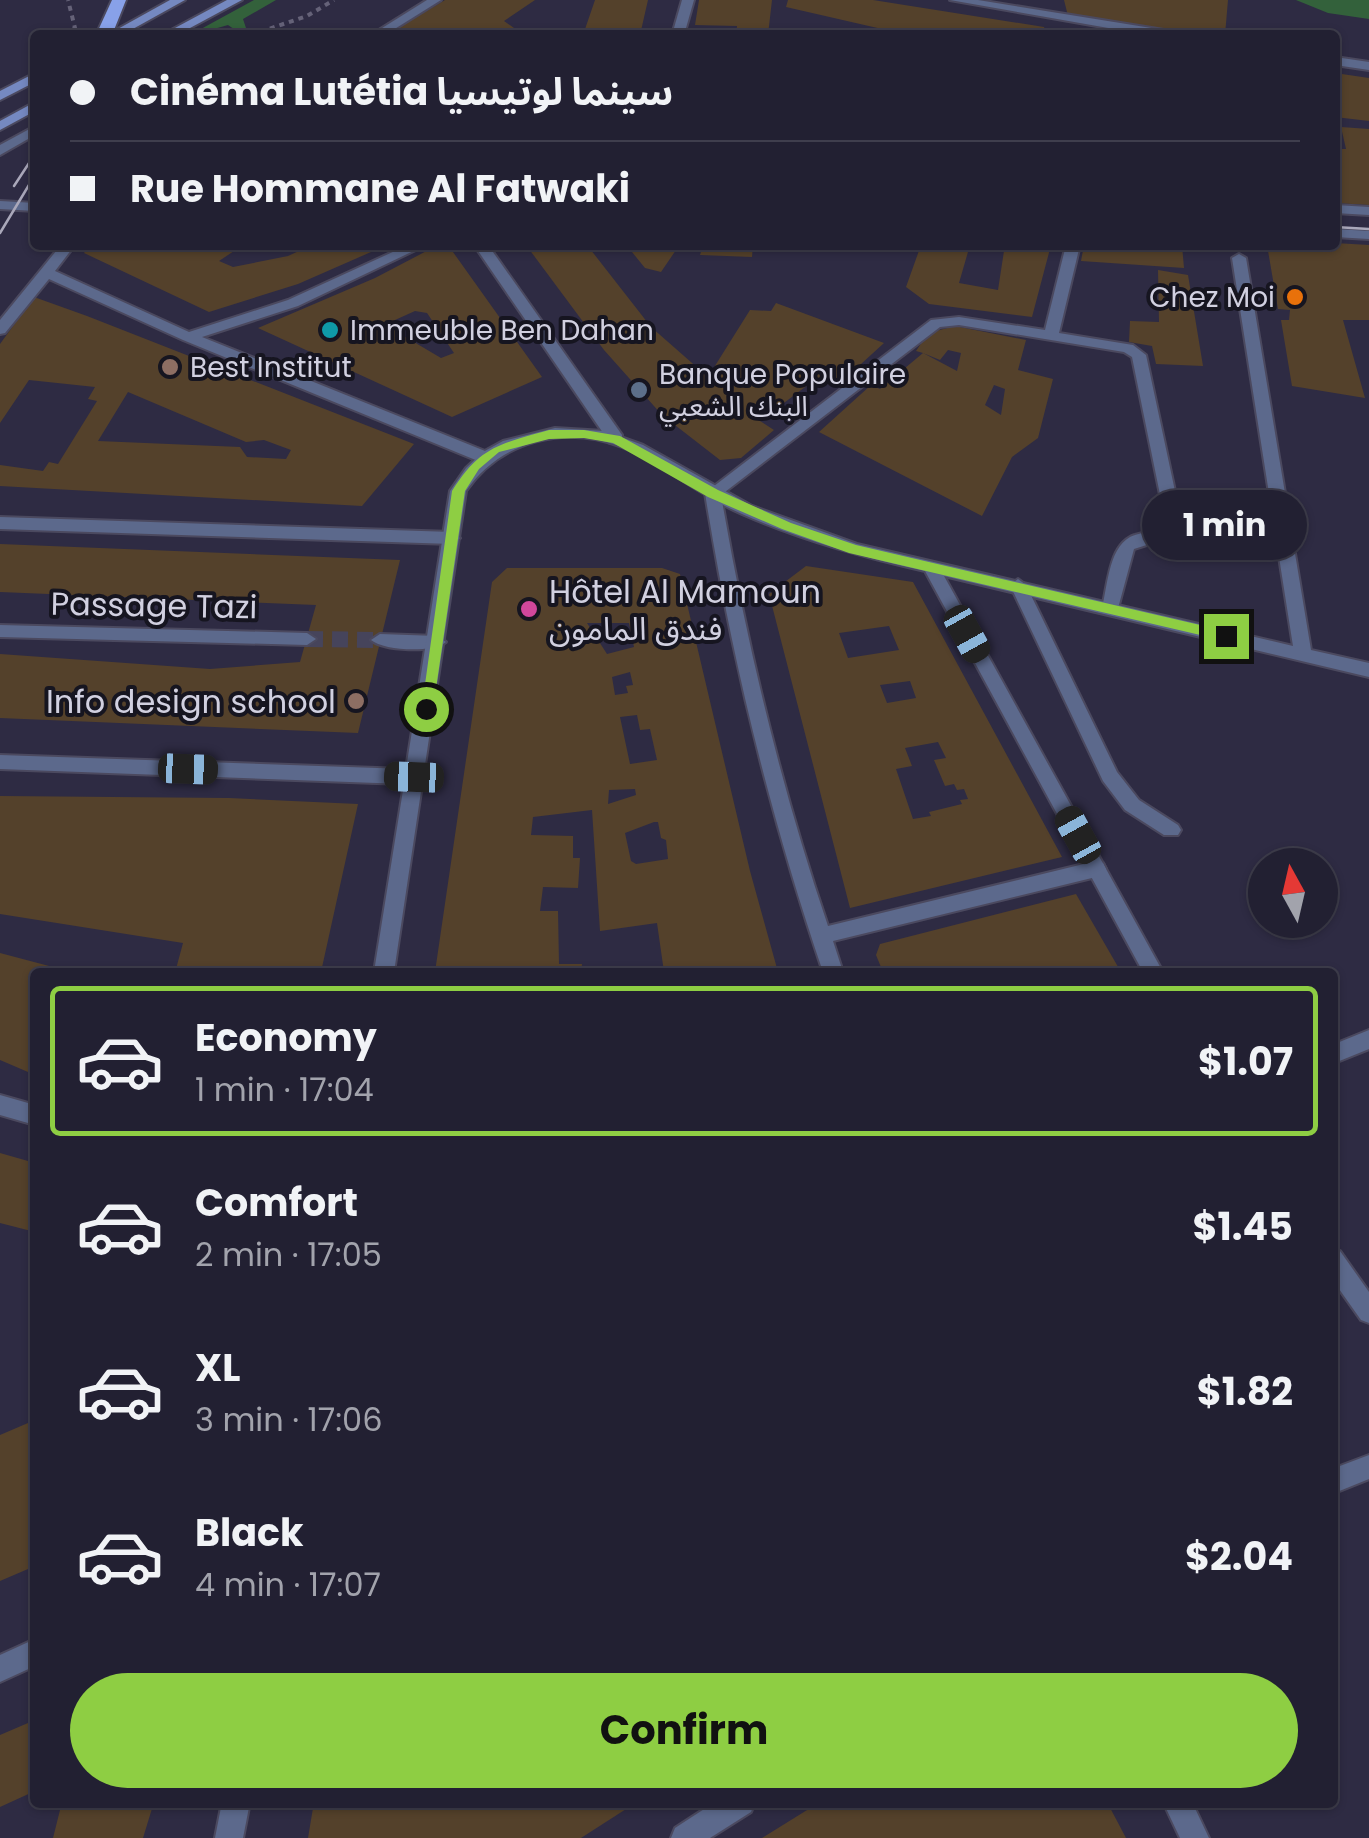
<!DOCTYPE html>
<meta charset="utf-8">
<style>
:root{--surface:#222032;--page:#2e2d3e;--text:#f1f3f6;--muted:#a2a3ac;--line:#3f3e4d;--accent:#8ece43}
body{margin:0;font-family:Poppins,"Noto Sans Arabic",sans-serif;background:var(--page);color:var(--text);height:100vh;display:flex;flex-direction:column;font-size:38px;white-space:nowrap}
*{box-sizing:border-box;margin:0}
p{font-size:32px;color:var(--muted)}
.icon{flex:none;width:55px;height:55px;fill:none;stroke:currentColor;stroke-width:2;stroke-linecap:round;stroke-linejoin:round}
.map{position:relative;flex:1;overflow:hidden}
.panel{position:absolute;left:30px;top:968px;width:1308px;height:840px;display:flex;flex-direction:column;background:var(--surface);border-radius:10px;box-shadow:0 2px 8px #0004,0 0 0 2px var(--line)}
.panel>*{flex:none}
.top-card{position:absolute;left:30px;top:30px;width:1310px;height:220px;border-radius:10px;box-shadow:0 2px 8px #0004,0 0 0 2px var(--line);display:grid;align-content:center;height:220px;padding:0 40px;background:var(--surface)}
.needle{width:65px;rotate:352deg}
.fabs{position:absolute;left:1248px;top:848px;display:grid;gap:20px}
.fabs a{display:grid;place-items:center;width:90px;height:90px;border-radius:50%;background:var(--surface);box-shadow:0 2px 8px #0004,0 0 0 2px var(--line);font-size:50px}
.end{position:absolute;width:45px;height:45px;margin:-22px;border:12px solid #8ece43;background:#111;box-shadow:0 0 0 5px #111}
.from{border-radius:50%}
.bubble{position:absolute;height:70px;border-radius:35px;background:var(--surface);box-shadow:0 2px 8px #0004,0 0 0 2px var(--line);font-size:32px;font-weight:700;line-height:70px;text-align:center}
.car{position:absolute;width:30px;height:60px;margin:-30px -15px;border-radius:12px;box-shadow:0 0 8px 2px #0007;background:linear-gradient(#222 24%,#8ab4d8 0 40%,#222 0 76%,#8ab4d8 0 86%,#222 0)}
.top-card b{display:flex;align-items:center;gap:35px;height:95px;font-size:38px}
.top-card b+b{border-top:2px solid var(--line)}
.top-card i{width:25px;height:25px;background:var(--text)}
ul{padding:18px 0 0;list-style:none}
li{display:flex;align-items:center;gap:30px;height:150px;margin:0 20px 15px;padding:0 20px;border:5px solid transparent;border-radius:10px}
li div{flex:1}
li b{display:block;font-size:38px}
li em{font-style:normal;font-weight:700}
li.on{border-color:var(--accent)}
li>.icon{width:90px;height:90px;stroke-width:1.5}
.primary-button{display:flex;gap:20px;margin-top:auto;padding:20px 40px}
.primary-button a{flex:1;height:115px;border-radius:60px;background:var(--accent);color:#111;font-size:40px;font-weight:700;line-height:115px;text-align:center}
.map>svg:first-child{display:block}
.green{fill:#33613b}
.building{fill:#54412b;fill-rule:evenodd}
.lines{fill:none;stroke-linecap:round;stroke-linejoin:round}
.pedestrian-tunnel{stroke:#46445b;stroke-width:16;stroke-dasharray:16 9;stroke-linecap:butt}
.service-casing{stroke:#4b495f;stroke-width:4}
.pedestrian-casing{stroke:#4b495f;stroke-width:4}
.minor-casing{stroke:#4b495f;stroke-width:4}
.secondary-casing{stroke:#4b495f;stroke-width:4}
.primary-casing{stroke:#4b495f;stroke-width:4}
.path{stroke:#656278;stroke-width:4;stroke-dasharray:5 5;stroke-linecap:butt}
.service{fill:#5c698c;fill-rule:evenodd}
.pedestrian{fill:#5c698c;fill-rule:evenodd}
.minor{fill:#5c698c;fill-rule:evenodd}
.secondary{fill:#7589c1;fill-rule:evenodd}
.primary{fill:#88a1e9;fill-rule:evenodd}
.tram{stroke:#aaa8ba;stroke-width:2.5}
.route{fill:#8ece43}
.food-dot{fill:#e8710a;stroke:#161520;stroke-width:4}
.culture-dot{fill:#0f9aa8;stroke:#161520;stroke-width:4}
.education-dot{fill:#8d6e63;stroke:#161520;stroke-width:4}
.service-dot{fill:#5c6f8a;stroke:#161520;stroke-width:4}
.hotel-dot{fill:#d1479c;stroke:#161520;stroke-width:4}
.labels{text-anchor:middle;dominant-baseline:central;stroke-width:8;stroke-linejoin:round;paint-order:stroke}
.far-poi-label{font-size:28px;fill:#d1d0e0;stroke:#161520;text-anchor:start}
.poi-label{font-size:32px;fill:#d1d0e0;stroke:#161520;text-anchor:start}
.street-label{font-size:32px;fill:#d1d0e0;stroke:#161520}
</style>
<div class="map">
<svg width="1369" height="1838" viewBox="0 0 1369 1838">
<rect width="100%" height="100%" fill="#2e2b43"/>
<g class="green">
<polygon points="254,0 276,0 243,19 247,31 241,34 228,25 214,29 222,35 190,35"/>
<polygon points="1296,0 1369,0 1369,19 1328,13"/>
</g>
<g class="building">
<polygon points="445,0 535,0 504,21 524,35 386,35"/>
<polygon points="595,0 648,0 640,35 583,35"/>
<polygon points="699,0 772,0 768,35 736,35 737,26 695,25"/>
<polygon points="788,0 873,0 1044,27 1047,35 908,35 786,7"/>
<polygon points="1064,0 1228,0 1225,35 1199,35 1068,16"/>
<polygon points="1335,73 1369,78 1369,121 1335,117"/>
<polygon points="1341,127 1369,129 1369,205 1335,203 1335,149 1346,149"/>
<polygon points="1335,243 1369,245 1369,320 1343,320 1365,398 1292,386 1281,320 1289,320 1290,310 1278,309 1267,245"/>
<polygon points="90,245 243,245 219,261 233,267 288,256 312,245 387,245 298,284 209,312 84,253"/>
<path d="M438,245H448L542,377L452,417L258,328L375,278ZM415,311L427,313L454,353L441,358L397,332L395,320Z"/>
<polygon points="526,245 587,245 651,327 708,377 750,310 771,311 776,303 884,343 837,386 813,381 760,421 774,430 741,458 720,460 662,415 604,350"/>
<polygon points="622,245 661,245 676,250 661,272 645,268 632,252 622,250"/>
<polygon points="703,245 753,245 752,257 700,255"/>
<polygon points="921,245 970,245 959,283 998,290 1004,251 974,245 1051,245 1032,317 929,304 906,287"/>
<polygon points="1084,245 1182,245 1184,268 1081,261"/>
<polygon points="1158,270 1188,275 1203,366 1156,364 1152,346 1129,342 1130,321 1159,322"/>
<path d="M34,297L87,316L414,444L362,506L0,486V465L43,471L49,462L58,464L97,401L88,399L95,387L29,380L0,423V344ZM128,392L246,442L264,440L291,450L286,459L247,457L240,447L98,441Z"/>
<path d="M955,326L1026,340L1018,370L1053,379L1038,438L1012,457L982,516L819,432L871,385L880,389L923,353L957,371L961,353L948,350L940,360L923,353L916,351L928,333ZM994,385L1005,389L1001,415L985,405Z"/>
<polygon points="0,544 400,560 358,733 0,718 0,654 210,669 300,662 316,605 0,592"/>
<path d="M806,566L913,582L1062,857L850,908L769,594ZM889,626L899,650L848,658L839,633ZM910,681L916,698L887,703L880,685ZM938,742L946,758L934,760L945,786L954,784L957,790L964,789L968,799L960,800L962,804L929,812L931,816L913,819L896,769L912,766L905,748Z"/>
<path d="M507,568H662L680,574L750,871L778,972H664L657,923L600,931L592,810L533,817L531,835L573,836V858H580L578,888L543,887L540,911H558L559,964H582L581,972H435L492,582ZM587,623H629L634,647L607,654ZM630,672L633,685L626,686L628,693L615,695L612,677ZM637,715L640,730L650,729L657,760L630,764L620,717ZM635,789L636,795L608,804L609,790ZM654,822H658L661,838L666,840L668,859L636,864L631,861L625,833Z"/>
<polygon points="0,796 229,798 358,804 321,972 189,972 176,969 183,943 0,914"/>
<polygon points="1076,894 1121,972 883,972 876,955 880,944"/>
<polygon points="0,953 68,971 35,972 35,1075 0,1060"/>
<polygon points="0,1153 35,1163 35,1232 0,1223"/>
<polygon points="35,1420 35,1566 0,1581 0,1435"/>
<polygon points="35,1720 35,1791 0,1807 0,1735"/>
<polygon points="62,1802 154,1802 143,1838 53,1838"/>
<polygon points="314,1802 637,1802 581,1838 308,1838"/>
<polygon points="820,1802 1107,1802 1126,1838 762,1838"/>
</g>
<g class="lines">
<polyline class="pedestrian-tunnel" points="307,639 380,640"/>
<g class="service-casing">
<polygon id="service" points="1018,579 1026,585 1117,772 1139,800 1178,825 1181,830 1178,835 1164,835 1125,810 1103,781 1010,585"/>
</g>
<g class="pedestrian-casing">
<g id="pedestrian">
<polygon points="427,0 441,0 385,35 371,35"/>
<polygon points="35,126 35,135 0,155 0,145"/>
<polygon points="0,201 35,203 35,211 0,209"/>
<polygon points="1335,229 1369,231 1369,239 1335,237"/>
<polygon points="61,245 75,245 55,271 189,332 288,300 408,245 426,245 298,306 202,337 490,453 492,457 484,462 478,461 183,340 49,279 5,333 0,334 0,320"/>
<polygon points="474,245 488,245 622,435 622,443 610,443"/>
<path d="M1066,245H1080L1059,333L1133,345L1146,355L1182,524L1178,535L1134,549L1117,612L1111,614L1102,608C1108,584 1109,543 1135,535C1147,531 1158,531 1166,524L1132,357L1124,352L959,325L940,327L721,495C746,641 780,785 828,926L1096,861L1103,863L1106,869L1103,875L1096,877L833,941L843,972H823C770,816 731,656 705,493L931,320L959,317L1045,330Z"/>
<polygon points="0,517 452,532 460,538 452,544 0,529"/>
<polygon points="0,625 307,633 316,639 307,645 0,637"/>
<path d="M380,634L437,636L446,642C433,653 384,651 371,640Z"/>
<polygon points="1369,1455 1369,1479 1332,1494 1332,1469"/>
<polygon points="715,1802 755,1802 751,1812 710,1838 671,1838 675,1828"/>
<polygon points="1163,1802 1192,1802 1209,1838 1180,1838"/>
</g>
</g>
<g class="minor-casing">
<g id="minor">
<polygon points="682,0 694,0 684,35 672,35"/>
<polygon points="950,0 978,0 1170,31 1176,35 1148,35"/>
<polygon points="1335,57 1369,62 1369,70 1335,65"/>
<polygon points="1335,205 1369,207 1369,215 1335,213"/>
<path d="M1239,254L1246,258L1311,650L1369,663V677L944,576L1163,972H1143L925,571C862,557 801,540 742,514C700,496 664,464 622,447C565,424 500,441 466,491L394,972H374L404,784L0,769V755L406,769L450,491L466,468L483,452L503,441L555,428L604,431L643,445L752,506L857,544L1293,646L1232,258Z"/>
<polygon points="1369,1030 1369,1049 1332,1064 1332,1045"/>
<polygon points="0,1095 35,1105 35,1125 0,1115"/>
<polygon points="1332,1248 1340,1251 1369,1292 1369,1323 1361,1320 1332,1279"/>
<polygon points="35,1639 35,1666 0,1682 0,1655"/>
<polygon points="222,1802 250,1802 243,1838 215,1838"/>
</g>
</g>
<g class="secondary-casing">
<g id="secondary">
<polygon points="170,0 185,0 122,35 107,35"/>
<polygon points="227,0 242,0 177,35 162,35"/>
<polygon points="35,73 35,82 0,100 0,91"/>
<polygon points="35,102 35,111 0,130 0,121"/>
</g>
</g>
<g class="primary-casing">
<polygon id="primary" points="112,0 126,0 112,35 96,35"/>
</g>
<g class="path">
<polyline points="65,35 75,28 68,0"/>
<polyline points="251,35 307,16 334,0"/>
</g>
<use href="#service" class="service"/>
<use href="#pedestrian" class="pedestrian"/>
<use href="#minor" class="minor"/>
<use href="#secondary" class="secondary"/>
<use href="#primary" class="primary"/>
<g class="tram">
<polyline points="14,186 35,154"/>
<polyline points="1335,227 1369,229"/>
<polyline points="0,233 35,175"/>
</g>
</g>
<path class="route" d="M549,430H584L620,436L718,490L791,523L856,545L1226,631L1234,636L1226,641L849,553L782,529L708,497L613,443L584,438L549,439L499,452L479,469L465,491L433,709L431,713H421L452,491C480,446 500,444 549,430Z"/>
<circle class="food-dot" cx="1295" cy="297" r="10"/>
<circle class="culture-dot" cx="330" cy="330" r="10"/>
<g class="education-dot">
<circle cx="170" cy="367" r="10"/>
<circle cx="356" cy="701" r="10"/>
</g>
<circle class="service-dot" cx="639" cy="390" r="10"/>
<circle class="hotel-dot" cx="529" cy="609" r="10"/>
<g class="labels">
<g class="far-poi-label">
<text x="1275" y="297" text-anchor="end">Chez Moi</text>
<text x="350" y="330">Immeuble Ben Dahan</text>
<text x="190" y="367">Best Institut</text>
<text x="659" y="374">Banque Populaire<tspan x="659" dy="32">البنك الشعبي</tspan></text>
</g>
<g class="poi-label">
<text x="549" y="591">Hôtel Al Mamoun<tspan x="549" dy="37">فندق المامون</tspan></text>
<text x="336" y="701" text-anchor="end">Info design school</text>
</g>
<g class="street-label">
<text transform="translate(154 605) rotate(1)">Passage Tazi</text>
</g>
</g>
</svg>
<div class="fabs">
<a><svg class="needle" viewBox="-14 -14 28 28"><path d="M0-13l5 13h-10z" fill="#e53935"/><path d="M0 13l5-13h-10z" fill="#a2a3ac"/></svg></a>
</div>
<i class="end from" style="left:426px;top:709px"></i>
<i class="end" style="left:1226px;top:636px"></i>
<div class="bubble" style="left:1142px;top:490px;width:165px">1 min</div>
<i class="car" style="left:967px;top:634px;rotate:151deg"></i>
<i class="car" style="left:188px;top:769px;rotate:92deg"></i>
<i class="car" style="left:414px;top:777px;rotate:272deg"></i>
<i class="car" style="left:1078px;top:835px;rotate:331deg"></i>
<div class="top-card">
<b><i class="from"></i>Cinéma Lutétia سينما لوتيسيا</b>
<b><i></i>Rue Hommane Al Fatwaki</b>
</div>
<section class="panel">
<ul>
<li class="on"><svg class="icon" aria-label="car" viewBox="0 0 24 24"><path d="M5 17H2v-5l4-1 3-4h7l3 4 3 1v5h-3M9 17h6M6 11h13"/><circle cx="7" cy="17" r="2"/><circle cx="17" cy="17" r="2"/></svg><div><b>Economy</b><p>1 min · 17:04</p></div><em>$1.07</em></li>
<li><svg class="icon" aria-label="car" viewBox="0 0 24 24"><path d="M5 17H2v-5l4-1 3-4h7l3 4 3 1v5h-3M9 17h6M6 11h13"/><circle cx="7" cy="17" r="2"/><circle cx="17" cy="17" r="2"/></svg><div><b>Comfort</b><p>2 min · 17:05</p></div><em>$1.45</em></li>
<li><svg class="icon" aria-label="car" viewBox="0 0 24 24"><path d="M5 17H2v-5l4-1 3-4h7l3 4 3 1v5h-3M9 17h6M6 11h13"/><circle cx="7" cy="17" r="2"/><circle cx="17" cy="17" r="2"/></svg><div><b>XL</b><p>3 min · 17:06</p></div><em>$1.82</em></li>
<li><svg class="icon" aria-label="car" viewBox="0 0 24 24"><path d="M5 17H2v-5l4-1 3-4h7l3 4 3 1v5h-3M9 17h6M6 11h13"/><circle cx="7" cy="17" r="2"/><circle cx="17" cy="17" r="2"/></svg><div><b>Black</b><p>4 min · 17:07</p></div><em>$2.04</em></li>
</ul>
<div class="primary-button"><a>Confirm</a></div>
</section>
</div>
